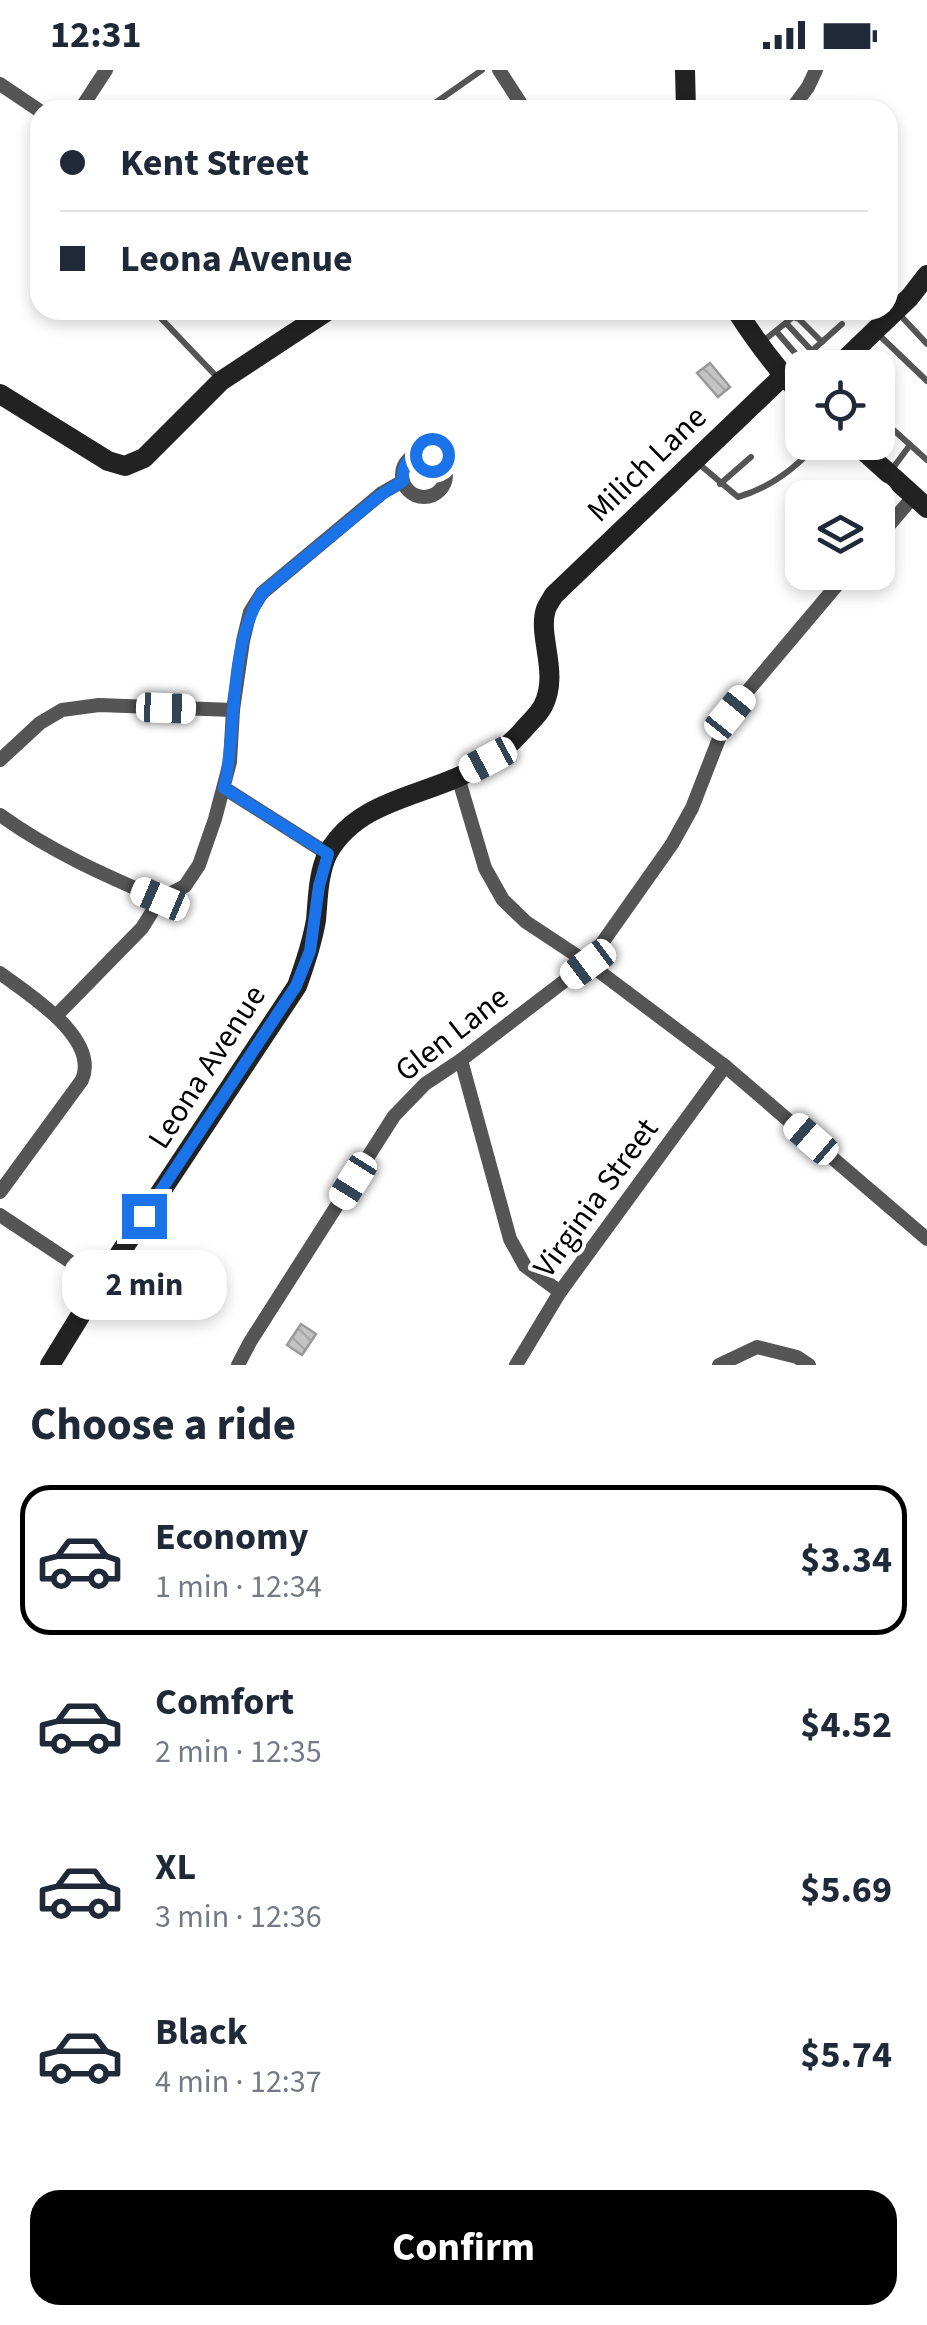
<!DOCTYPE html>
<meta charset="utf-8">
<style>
:root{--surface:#fff;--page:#f6f6f7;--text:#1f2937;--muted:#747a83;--line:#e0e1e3;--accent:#000}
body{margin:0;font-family:"Source Sans 3",sans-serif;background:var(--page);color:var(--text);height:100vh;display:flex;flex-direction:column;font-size:38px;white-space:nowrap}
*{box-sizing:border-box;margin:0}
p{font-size:32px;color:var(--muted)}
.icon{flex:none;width:55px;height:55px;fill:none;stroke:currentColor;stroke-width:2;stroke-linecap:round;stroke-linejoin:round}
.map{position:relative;height:1295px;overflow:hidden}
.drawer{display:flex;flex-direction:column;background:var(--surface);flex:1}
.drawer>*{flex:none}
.hud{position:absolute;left:30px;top:30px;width:868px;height:220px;border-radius:30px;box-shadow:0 5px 15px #0003;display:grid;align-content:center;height:220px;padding:0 30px;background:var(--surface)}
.fabs{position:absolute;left:785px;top:280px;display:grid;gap:20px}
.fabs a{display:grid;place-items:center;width:110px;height:110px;border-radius:20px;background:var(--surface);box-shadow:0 5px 15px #0003;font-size:50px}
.end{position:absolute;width:45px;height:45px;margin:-22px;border:12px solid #1a73e8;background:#fff;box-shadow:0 0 0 5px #fff}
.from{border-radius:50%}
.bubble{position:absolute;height:70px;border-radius:30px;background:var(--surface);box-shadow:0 5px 15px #0003;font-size:32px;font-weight:700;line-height:70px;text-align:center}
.car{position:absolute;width:30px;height:60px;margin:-30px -15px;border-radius:12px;box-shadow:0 0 8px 2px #0007;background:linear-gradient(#fff 24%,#345 0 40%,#fff 0 76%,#345 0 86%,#fff 0)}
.hud b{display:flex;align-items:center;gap:35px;height:95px;font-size:38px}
.hud b+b{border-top:2px solid var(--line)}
.hud i{width:25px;height:25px;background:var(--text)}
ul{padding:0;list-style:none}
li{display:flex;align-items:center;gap:30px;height:150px;margin:0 20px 15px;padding:0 10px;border:5px solid transparent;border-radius:30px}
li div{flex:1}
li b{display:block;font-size:38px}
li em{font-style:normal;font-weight:700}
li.selected{border-color:var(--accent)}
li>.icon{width:90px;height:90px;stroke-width:1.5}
h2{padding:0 30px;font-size:45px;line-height:120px}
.cta{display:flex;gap:20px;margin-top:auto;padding:20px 30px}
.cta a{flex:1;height:115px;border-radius:30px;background:var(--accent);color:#fff;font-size:40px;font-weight:700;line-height:115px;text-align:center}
.status{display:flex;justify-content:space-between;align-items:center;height:70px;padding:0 50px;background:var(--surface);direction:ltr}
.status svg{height:28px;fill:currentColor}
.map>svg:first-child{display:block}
.building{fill:url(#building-back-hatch);stroke:#999;stroke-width:2.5}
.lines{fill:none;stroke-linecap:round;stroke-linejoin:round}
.lane{stroke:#555;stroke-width:6}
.street{stroke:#555;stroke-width:14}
.secondary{stroke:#222;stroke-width:20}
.route{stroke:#1a73e8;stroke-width:12}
.labels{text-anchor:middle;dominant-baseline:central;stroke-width:8;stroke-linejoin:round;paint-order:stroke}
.street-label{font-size:32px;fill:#000;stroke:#fff}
</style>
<div class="status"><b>12:31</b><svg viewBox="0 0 49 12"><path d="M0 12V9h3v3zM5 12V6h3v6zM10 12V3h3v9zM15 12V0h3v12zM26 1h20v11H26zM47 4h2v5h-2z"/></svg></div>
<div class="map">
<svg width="927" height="1295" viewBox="0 0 927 1295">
<defs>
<pattern id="building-back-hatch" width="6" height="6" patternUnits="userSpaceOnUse" patternTransform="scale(2.5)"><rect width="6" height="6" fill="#c4c4c4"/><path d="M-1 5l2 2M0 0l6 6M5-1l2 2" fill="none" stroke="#a7a7a7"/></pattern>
</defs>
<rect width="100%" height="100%" fill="#fff"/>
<g class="building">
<polygon points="710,293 730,317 718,327 697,303"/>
<polygon points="301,1254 316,1264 302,1285 287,1275"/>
</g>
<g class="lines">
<g class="lane">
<polyline points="425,40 482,0"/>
<polyline points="154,241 217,307"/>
<polyline points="900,245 927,274"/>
<polyline points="786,253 812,281"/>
<polyline points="776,261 801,290"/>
<polyline points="879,265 927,311"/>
<polyline points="762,272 793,247 799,249 822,272"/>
<polyline points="808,284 823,298"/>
<polyline points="787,303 842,254"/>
<polyline points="878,346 927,390"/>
<path d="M699,394L738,427C770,418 797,397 819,372"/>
<polyline points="890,402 910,375"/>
<polyline points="720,414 751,387"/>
</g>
<g class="street">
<polyline points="499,0 525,40"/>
<polyline points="0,14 40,41"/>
<polyline points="80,40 106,0"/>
<polyline points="791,40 808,17 816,0"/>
<circle cx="424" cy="405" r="22"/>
<polyline points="878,468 913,427"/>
<polyline points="0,690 40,653 62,640 99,635 233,640"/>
<polyline points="458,707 485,798 503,830 526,852 588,893 725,996 927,1169"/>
<polyline points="224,718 328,784"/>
<path d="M0,745C50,781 104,805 160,829"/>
<path d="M0,903C28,924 100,968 82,1010L0,1122"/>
<polyline points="56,946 142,858 160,829 185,816 199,795 215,749 230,692 233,640 243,571 250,542 262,523 382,423 403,411"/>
<polyline points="461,990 510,1169 525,1196 560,1222"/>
<polyline points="0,1145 101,1212"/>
<polyline points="238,1295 250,1272 394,1046 425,1014 461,990 588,893 672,774 692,738 729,643 848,502"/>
<polyline points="516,1295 560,1222 725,996"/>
<polyline points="719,1295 757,1277 797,1287 809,1295"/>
</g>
<g class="secondary">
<polyline points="685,0 686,40"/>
<path d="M736,240C756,271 776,299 802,325"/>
<polyline points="836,298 910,227 927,205"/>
<polyline points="0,324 108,391 125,396 144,388 221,311 329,240"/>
<polyline points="854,372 927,438"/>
<path d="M50,1295L101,1212L297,916C305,894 312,874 316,850C318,829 318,803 328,783C355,735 410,728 456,708C481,697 506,680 524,659C530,652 539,644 543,636C560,603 537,566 546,539C548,534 551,530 554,525L783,306"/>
</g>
</g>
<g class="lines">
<path class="route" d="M144,1146L296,916L310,881L319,816L328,784L224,718C238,654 227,580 262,523L382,424L403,411C401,392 414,380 432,385"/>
</g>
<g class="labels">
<g class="street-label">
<text transform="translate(647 394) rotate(-44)">Milich Lane</text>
<text transform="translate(452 964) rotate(-38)">Glen Lane</text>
<text transform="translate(207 997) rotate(-57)">Leona Avenue</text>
<text transform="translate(596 1128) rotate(-54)">Virginia Street</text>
</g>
</g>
</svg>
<div class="fabs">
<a><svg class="icon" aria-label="locate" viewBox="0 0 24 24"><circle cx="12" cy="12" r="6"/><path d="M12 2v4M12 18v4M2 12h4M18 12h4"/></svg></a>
<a><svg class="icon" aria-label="layers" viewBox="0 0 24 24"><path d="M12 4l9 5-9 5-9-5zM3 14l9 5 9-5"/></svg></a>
</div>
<i class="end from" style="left:432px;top:385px"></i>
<i class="end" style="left:144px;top:1146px"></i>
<div class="bubble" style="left:62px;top:1180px;width:165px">2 min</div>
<i class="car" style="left:166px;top:638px;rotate:92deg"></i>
<i class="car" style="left:730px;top:643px;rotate:39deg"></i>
<i class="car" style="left:488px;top:690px;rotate:242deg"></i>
<i class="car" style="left:160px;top:829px;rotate:293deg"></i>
<i class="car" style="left:588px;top:894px;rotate:233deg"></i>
<i class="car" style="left:811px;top:1069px;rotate:311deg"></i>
<i class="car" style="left:353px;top:1111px;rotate:212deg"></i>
<div class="hud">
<b><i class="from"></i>Kent Street</b>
<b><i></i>Leona Avenue</b>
</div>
</div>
<section class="drawer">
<h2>Choose a ride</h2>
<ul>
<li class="selected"><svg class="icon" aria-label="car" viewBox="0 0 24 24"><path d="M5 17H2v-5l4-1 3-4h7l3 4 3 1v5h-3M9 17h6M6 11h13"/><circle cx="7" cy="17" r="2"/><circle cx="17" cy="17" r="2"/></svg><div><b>Economy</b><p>1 min · 12:34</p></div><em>$3.34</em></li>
<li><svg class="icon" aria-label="car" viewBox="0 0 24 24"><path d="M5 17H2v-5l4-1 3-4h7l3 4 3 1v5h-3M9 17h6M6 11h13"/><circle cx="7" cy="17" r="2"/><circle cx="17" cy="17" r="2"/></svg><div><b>Comfort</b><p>2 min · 12:35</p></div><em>$4.52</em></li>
<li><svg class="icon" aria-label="car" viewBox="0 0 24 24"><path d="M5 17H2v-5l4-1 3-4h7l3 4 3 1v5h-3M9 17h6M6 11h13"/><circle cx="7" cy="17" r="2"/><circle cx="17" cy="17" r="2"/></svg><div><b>XL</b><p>3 min · 12:36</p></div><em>$5.69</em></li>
<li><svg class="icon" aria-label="car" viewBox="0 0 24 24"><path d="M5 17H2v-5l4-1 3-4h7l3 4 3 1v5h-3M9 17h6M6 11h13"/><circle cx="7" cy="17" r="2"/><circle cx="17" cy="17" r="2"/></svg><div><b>Black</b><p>4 min · 12:37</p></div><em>$5.74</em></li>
</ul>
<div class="cta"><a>Confirm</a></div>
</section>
